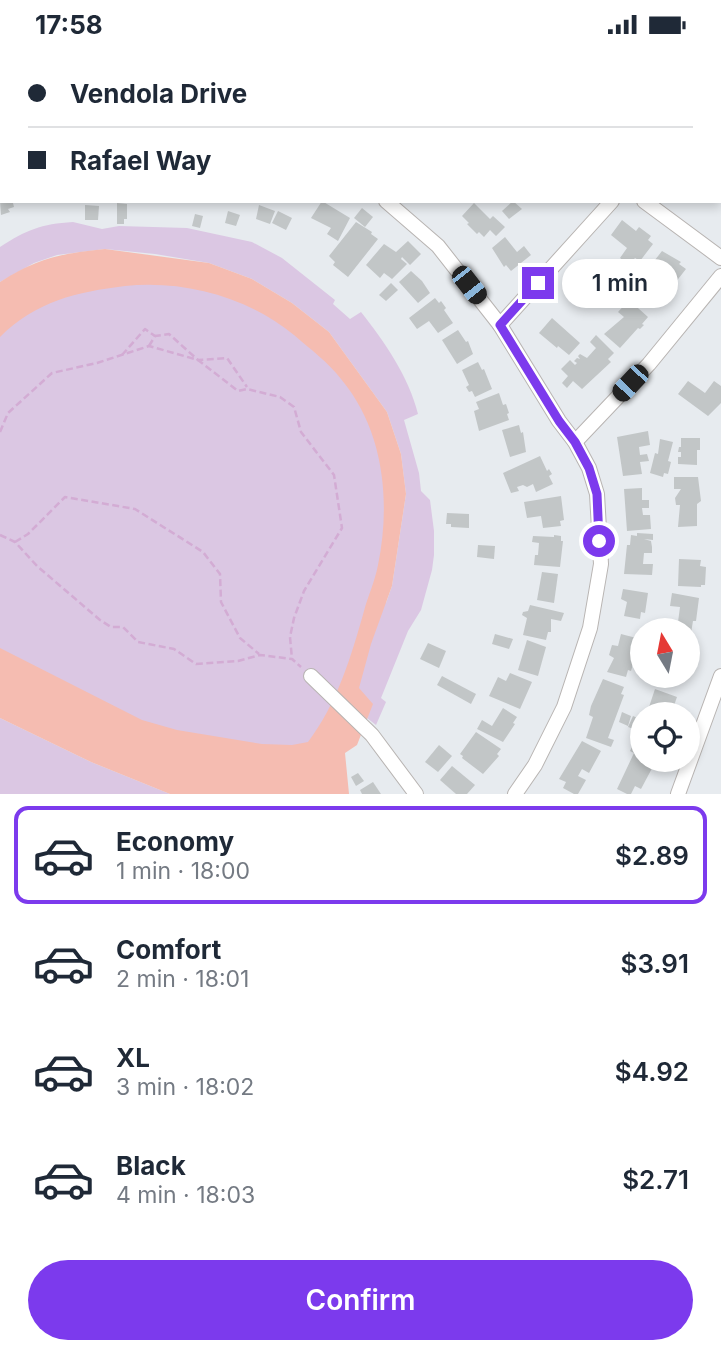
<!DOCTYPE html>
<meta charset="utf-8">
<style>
:root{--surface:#fff;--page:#f2f2f3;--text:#1f2937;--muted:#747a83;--line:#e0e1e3;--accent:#7c3aed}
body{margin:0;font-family:Inter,sans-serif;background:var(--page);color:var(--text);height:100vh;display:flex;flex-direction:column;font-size:26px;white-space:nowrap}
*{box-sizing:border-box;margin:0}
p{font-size:23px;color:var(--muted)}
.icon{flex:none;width:38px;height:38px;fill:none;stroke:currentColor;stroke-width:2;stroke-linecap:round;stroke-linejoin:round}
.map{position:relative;height:745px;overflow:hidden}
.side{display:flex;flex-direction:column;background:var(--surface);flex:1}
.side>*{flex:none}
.banner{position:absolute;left:0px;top:0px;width:721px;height:154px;box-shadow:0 4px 10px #0003;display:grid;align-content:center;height:154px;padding:0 28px;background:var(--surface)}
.needle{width:46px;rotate:350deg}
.controls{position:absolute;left:630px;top:569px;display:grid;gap:14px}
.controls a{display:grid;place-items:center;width:70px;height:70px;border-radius:50%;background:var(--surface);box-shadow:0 4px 10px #0003;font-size:35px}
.end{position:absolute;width:32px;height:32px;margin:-16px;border:9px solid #7c3aed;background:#fff;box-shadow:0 0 0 4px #fff}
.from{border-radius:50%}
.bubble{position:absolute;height:49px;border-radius:24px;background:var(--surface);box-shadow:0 4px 10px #0003;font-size:23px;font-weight:600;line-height:49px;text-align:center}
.car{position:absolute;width:21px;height:42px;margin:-21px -10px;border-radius:9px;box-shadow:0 0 5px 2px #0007;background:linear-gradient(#222 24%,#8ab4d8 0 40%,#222 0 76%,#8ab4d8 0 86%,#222 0)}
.banner b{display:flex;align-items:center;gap:24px;height:66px;font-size:26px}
.banner b+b{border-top:2px solid var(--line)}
.banner i{width:18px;height:18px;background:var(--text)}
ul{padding:12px 0 0;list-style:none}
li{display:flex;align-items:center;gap:21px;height:98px;margin:0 14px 10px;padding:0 14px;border:4px solid transparent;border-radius:14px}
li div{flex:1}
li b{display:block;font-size:26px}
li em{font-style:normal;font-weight:600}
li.on{border-color:var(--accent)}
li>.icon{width:63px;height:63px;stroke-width:1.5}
.primary-button{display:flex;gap:14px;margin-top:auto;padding:14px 28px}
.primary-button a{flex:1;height:80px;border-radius:42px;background:var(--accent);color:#fff;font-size:28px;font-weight:600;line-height:80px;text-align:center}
.status{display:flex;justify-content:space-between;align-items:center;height:49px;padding:0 35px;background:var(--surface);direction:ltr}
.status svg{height:19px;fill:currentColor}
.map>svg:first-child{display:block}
.green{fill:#dbc7e3}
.water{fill:#f5bcb1}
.building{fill:#c2c6c7}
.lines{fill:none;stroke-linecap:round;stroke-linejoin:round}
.minor-casing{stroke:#b8b4b2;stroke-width:16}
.path{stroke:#d3acd4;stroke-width:2.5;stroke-dasharray:7 3.5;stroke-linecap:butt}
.minor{stroke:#fff;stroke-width:14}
.route{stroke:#7c3aed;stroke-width:9}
</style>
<div class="status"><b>17:58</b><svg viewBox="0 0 49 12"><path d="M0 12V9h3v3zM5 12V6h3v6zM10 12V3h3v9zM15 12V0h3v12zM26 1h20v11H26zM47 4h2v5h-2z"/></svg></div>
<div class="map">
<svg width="721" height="745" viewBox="0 0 721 745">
<rect width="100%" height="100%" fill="#e7ebef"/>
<g class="green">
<path d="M73,173L102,180L119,177L187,179L252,193L282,209L335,251L333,255L350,270L361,263C384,292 409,328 418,365L404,371L419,424L421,442L430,451L434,482V506L432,521L421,561L408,582L381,649L386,653L376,676L367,669L372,655L359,641L299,744L0,653V247L89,205L262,245L373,344L395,481L386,554L392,537L406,445L401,405L387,363L329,283L292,254L252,230L209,214L155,205L105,200L57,206L34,214L0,233V198C26,181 41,175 73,173Z"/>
<polygon points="0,669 91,713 170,745 0,745"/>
</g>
<path class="water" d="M105,200L209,214L252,230L292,254L329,283L387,363L401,405L406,445L392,537L371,595L359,639L373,655L357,696L345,704L349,745H170L91,713L0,669V599L142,671L177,681L262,695L292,696L308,693C337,655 351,608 364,562C368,547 375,532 378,516C391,453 384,381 341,330C328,313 310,300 294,286C247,248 185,231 125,237C77,243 36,252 0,288V233C40,208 60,205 105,200Z"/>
<g class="building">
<polygon points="0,152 18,152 13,154 14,158 8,160 10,163 1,166"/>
<polygon points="322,152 350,169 338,192 327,185 331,179 311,169"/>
<polygon points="513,152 522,160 509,170 502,162"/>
<polygon points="117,154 127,155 127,170 124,170 124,175 117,175"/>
<polygon points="474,154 490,170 493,167 505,178 496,187 490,181 484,188 479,183 477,185 467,175 469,174 462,167"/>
<polygon points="85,156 99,157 98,171 85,171"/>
<polygon points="259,156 275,162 270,175 256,170"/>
<polygon points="362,159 373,168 365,178 354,169"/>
<polygon points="228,162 240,166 236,177 225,174"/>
<polygon points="278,162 292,169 286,181 272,174"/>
<polygon points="195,165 203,167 200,179 192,177"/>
<polygon points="622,171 636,182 639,178 651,187 648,191 653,195 640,212 635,209 629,216 620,209 627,199 611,186"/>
<polygon points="356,173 372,183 371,185 378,190 348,228 333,216 335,213 329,207"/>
<polygon points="505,188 517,203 524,197 531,206 511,222 506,216 504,218 492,199"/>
<polygon points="408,192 421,205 410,216 402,208 401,210 407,215 392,230 384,224 380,229 366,216 384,195 396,203"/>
<polygon points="662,202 681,213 679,215 686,220 675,234 664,226 661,231 653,226 657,221 651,216"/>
<polygon points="411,222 422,232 430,244 418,254 399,233"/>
<polygon points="657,231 669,240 661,251 648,241"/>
<polygon points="391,234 398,241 386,252 379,246"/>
<polygon points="435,249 439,254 441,252 446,259 444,261 453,274 438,284 429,272 417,280 409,269"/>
<polygon points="629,251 648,268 642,275 644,276 640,280 638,279 620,299 604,285 624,268 618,263"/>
<polygon points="552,269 580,294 569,306 558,297 557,299 539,284"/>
<polygon points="458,281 466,293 468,292 473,305 457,315 442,291"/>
<polygon points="596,286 614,304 608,310 611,313 582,340 573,332 567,339 562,334 568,327 561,320 570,311 575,316 577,314 574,312 577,309 580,310 578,307 580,305 587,309 596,299 590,293"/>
<polygon points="478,313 482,321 484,320 492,340 475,348 472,342 469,343 466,338 469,336 462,321"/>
<polygon points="688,332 705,344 714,332 721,337 721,354 708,367 678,345"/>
<polygon points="499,344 503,356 506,355 509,364 507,365 509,371 479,382 474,362 479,360 476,353"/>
<polygon points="519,376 521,384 523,383 526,403 510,408 502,381"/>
<polygon points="648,382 650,396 639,398 640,406 647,405 649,412 640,413 642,425 623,427 617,388"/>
<polygon points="681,389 700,389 700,401 697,401 697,416 678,415 678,408 681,408 681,403 678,403 679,398 681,398"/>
<polygon points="660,390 673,393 668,412 671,413 668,425 664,424 663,428 650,424 655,404 658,405"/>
<polygon points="540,407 547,422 549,420 552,425 549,427 553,435 536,443 533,435 527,438 523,436 517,438 519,442 511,444 503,424"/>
<polygon points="674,428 698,428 701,452 697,455 697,477 678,478 680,456 676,456 675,449 681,440 674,440"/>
<polygon points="642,439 642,451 649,451 649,459 642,459 643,466 650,466 651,480 627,482 624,440"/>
<polygon points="561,447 564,471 560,472 561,477 543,479 541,467 527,469 524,453"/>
<polygon points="447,464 469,465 469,479 451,478 451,475 446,475"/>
<polygon points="637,484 653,485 653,491 644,490 651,492 652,498 652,504 644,504 643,515 653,515 652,526 624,525 627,496 630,496 631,486 637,487"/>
<polygon points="554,486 561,487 561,492 563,492 560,518 534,516 535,506 538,506 539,494 532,493 533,487 554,488"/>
<polygon points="478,496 495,497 494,510 477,508"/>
<polygon points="679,510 701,511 700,517 706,518 705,536 701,536 701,538 678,537"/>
<polygon points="542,523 558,525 554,554 537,551"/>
<polygon points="623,540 648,544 645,564 641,563 640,570 624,567 627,553 621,550"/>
<polygon points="672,544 699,549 696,572 693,572 691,584 688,584 688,581 670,581 671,572 678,573 680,558 670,557"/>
<polygon points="530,556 564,564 561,572 551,570 551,583 548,583 546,591 523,586 527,569 522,566 523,563 528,562"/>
<polygon points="495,585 513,590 509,600 492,595"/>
<polygon points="621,585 640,590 631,622 628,621 626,628 607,623 614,609 609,606 612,596 618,597"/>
<polygon points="527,591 546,598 538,627 518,621"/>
<polygon points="428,594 446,602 439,619 420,610"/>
<polygon points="510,624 532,633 520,660 489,647 498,628 506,632"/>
<polygon points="442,627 476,645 471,655 437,636"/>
<polygon points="603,630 624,638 621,645 624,646 608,689 614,691 611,698 586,689 593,668 589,666 591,657"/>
<polygon points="655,640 677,648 671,665 647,664"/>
<polygon points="503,659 517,668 513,674 515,675 503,693 477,680 482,671 492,677"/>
<polygon points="622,663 631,667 628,677 619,673"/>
<polygon points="633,667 642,671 642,683 628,678"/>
<polygon points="476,683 501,700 497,705 499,707 483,725 462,709 463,707 460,705"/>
<polygon points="639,684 642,686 642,710 657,710 641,740 635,737 631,745 627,745 617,740 634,704 630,702"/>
<polygon points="582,692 601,702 589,724 582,720 578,727 586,731 578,745 574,745 563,739 566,733 559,730"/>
<polygon points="439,696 452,707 438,723 425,713"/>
<polygon points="452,717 475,736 467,745 456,745 440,731"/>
<polygon points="358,724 364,732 356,737 351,728"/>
<polygon points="373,733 381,745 362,745 360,741"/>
</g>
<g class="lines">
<g class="minor-casing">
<g id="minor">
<polyline points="447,0 449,2"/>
<polyline points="0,80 2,79"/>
<polyline points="386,152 438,197 500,276 559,372 575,393 589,419 597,445 601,515 590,579 564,658 535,716 515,745"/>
<polyline points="644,152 721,209"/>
<polyline points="500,276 612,152"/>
<polyline points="575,393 649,315 721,227"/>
<polyline points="311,627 372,686 416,745"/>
<polyline points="678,745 721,627"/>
</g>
</g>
<g class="path">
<polyline points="44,0 44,2"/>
<polyline points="149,297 155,287 169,285 198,311 227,309 247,338"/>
<polyline points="122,306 145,280 155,287"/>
<polyline points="0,383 8,364 52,324 97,314 149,297 198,311 238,342 247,340 280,348 294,358 301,383 334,426 342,479 304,542 294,569 290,588 292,610"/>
<polyline points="0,486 15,493 37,517 100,571 111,578 123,578 138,593 174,600 196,615 238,612 260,606 292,610 301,618"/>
<polyline points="15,493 28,485 65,448 135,460 203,503 220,525 221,553 240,589 259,605"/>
</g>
<use href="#minor" class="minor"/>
</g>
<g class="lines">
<polyline class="route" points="538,234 500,276 559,372 575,393 589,419 597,445 599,492"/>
</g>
</svg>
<div class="controls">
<a><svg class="needle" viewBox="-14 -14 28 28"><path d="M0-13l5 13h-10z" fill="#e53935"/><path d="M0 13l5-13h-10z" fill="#747a83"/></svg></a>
<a><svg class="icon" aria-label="locate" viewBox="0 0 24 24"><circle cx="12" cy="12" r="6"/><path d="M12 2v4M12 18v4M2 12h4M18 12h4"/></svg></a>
</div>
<i class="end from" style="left:599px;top:492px"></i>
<i class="end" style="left:538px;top:234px"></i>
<div class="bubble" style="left:562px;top:210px;width:116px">1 min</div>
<i class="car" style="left:469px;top:236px;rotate:142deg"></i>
<i class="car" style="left:630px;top:334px;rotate:223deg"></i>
<div class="banner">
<b><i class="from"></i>Vendola Drive</b>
<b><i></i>Rafael Way</b>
</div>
</div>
<section class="side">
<ul>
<li class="on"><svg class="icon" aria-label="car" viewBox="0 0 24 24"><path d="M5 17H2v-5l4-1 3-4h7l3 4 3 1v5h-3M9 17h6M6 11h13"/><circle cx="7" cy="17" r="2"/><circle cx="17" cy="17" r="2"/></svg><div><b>Economy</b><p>1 min · 18:00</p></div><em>$2.89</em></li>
<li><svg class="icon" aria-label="car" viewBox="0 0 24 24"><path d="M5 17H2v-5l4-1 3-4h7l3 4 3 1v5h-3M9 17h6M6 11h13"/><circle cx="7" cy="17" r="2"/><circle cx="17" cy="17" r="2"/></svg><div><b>Comfort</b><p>2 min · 18:01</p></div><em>$3.91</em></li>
<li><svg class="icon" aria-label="car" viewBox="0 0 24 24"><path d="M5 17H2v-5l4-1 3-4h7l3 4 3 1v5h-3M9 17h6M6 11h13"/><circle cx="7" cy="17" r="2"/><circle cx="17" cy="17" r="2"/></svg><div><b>XL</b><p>3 min · 18:02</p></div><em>$4.92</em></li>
<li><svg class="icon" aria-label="car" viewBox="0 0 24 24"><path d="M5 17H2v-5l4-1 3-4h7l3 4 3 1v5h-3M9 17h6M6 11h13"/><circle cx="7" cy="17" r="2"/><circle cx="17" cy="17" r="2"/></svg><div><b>Black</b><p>4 min · 18:03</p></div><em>$2.71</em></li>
</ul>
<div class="primary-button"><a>Confirm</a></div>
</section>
